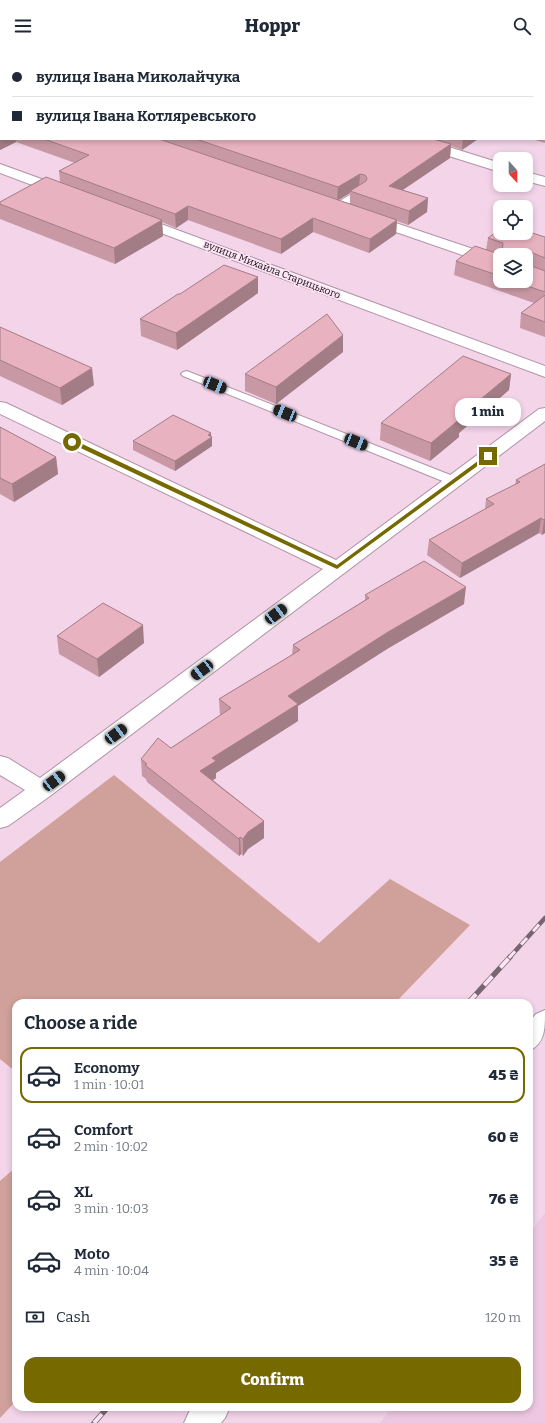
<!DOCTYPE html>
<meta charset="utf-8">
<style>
:root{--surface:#fff;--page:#f2f2f3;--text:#1f2937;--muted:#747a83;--line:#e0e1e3;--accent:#766900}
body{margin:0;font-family:Bitter,serif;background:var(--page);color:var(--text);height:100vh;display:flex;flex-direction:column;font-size:15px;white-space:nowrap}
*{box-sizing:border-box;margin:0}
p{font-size:13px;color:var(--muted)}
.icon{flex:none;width:22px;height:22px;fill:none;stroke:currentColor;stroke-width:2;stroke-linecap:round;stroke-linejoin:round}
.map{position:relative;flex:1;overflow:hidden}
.panel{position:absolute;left:12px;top:947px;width:521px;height:412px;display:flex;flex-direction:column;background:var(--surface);border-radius:12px;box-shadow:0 2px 6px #0003}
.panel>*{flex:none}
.hud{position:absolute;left:0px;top:0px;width:545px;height:88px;box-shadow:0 2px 6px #0003;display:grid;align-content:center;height:88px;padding:0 12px;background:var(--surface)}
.needle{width:26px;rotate:159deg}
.controls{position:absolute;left:493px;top:100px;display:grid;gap:8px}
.controls a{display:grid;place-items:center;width:40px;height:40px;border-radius:8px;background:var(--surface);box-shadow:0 2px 6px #0003;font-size:20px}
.end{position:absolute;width:18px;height:18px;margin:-9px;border:5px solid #766900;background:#fff;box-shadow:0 0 0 2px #fff}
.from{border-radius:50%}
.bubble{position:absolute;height:28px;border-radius:12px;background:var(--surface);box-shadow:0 2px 6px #0003;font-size:13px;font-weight:800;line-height:28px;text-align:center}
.car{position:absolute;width:12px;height:24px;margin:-12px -6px;border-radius:5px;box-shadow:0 0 3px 1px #0007;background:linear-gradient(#222 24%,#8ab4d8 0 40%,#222 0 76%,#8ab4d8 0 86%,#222 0)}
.hud b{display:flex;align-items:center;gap:14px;height:38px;font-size:15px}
.hud b+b{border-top:1px solid var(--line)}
.hud i{width:10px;height:10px;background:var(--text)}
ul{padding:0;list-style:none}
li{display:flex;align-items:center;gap:12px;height:56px;margin:0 8px 6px;padding:0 4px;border:2px solid transparent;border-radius:12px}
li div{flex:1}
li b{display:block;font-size:15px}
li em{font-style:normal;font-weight:800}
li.current{border-color:var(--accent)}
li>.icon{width:36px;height:36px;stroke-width:1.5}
h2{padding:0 12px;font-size:18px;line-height:48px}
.pay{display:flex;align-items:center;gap:10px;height:44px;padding:0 12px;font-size:15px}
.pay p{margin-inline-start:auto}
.action{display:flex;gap:8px;margin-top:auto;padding:8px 12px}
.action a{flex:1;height:46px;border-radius:12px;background:var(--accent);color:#fff;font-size:16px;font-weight:800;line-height:46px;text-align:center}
header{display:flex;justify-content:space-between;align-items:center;height:52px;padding:0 12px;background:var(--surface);font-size:18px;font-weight:800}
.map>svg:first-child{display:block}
.built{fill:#eec8e2}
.green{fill:#d0a09a}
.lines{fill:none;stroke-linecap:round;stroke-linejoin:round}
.lane-casing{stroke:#af93a6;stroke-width:2}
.street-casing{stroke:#af93a6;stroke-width:2}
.lane{fill:#fff;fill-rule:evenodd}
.street{fill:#fff;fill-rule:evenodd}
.rail-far1-casing{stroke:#786572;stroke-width:4.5}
.rail-casing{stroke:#786572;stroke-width:5.5}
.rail-far1{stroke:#fce4f4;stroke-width:3;stroke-dasharray:9;stroke-linecap:butt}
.rail{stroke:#fce4f4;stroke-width:4;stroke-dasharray:12;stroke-linecap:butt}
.wall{fill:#c899a5;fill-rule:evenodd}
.shaded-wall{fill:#a37d86}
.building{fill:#e9b2c0;stroke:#a37d86}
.route{fill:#766900}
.labels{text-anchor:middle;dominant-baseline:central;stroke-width:3.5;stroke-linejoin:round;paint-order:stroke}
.far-street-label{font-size:10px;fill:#170d14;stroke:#fce4f4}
</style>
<header><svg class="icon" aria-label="menu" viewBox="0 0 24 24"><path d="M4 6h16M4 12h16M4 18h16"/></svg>Hoppr<svg class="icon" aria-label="search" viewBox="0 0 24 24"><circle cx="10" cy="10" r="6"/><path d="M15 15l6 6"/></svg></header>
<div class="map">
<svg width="545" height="1371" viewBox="0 0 545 1371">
<rect width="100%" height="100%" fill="#f3d4e9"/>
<polygon class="built" points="545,1161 545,1371 380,1371 392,1355 529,1355 529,1181"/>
<g class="green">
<polygon points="114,723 319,891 390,827 470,873 395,951 16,951 16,1020 0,1007 0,810"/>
<polygon points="16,1115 16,1349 0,1366 0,1129"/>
</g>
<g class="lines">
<g class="lane-casing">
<g id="lane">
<polygon points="360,137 364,138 365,140 364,142 341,157 333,157 332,155 333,153"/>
<polygon points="187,319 458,426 460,429 458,432 450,432 183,324 181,322 183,320"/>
</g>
</g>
<g class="street-casing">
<g id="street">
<polygon points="402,87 423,87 500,111 500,120 404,90"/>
<polygon points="0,112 69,137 71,140 69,143 64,144 59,143 0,121"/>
<polygon points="526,120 545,125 545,134 526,129"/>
<polygon points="134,162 545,314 545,325 129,169 127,166 129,163"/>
<polygon points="369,162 500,206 500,216 364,169 362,166 364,163"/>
<polygon points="0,350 6,351 336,508 539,357 545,356 545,369 50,744 8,774 0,776 0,756 25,738 0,723 0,704 8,706 40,726 323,517 0,362"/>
<path d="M545,958C545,978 545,991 529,999V970L536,962Z"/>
<polygon points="193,1355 230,1355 225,1366 221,1371 184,1371 189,1360"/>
</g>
</g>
<use href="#lane" class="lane"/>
<use href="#street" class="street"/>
<g class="rail-far1-casing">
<polyline id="rail-far1" points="509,906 545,866"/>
</g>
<g class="rail-casing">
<g id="rail">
<polyline points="468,951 510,905"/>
<polyline points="94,1371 108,1355"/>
</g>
</g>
<use href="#rail-far1" class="rail-far1"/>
<use href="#rail" class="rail"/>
</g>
<g class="wall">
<path d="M0,0H545V91L532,87H544V1H1V87H478L462,98L451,94L450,106L403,138L428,146L427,160L408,173L397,169L396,182L369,201L313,180L281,202L188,168L176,176L162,170L163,184L115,212L0,167V150L46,125L60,130L59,119L75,111L16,90L0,98ZM350,141V152L338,148Z"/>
<path d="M545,185V285L520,276L521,261L534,251L454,223L456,209L486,198L488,186ZM500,203L526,229H500Z"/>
<polygon points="258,225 258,241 177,298 141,284 140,267 180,242"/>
<polygon points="0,275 94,333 62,353 0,324"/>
<polygon points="343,300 276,352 245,339 245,322"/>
<polygon points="511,322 509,338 459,381 459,385 430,409 380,388 381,371"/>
<polygon points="0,375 56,405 58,422 14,450 0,442"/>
<polygon points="211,381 212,394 175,419 133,398 133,389"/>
<polygon points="545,412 545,481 542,483 539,481 460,526 427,503 429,488 485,457 486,447 515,433 516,428"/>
<polygon points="365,543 464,552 387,597 298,654 298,669 216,721 216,726 213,728 264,769 264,786 248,797 243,804 241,802 239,804 147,730 146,727 142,724 141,707 171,696 220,664 219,647 292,603 293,593 365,548"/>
<polygon points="57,584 144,591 99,625 59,602"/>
</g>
<g class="shaded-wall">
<polygon points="544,28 545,28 545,40 544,41"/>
<polygon points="0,84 1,84 1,87 16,87 16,90 0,98"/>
<polygon points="463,87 478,87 462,98"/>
<polygon points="451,92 450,106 389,147 389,134"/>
<polygon points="360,122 359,136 350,139 350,141 337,149 338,135"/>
<polygon points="428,146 427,160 408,173 409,159"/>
<polygon points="188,154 188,168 176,176 175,162"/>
<polygon points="313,166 313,180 281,202 281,187"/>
<polygon points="162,168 163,184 115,212 114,196"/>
<polygon points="397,168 396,182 369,201 370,187"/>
<polygon points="528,199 527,214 526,201"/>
<polygon points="258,225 258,241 177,298 176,281"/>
<polygon points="343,283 343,300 276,352 276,335"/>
<polygon points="92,316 94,333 62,353 60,336"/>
<polygon points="511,322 509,338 459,381 459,385 430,409 431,391 458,366"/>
<polygon points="211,381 211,385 212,385 212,394 175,419 175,409"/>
<polygon points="56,405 58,422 14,450 12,432"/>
<polygon points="541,466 539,481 460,526 462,511"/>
<polygon points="545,467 545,481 542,483 544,468"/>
<polygon points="466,535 464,552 387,597 298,654 298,669 216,721 216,726 201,736 200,719 212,706 288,644 388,580"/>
<polygon points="143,573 144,591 99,625 97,607"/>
<polygon points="264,769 264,786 248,797 243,804 243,787 248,780"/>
<polygon points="240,785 241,802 239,804 239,787"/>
</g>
<g class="building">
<polygon points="0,0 544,0 544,1 1,1 1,84 0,84"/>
<polygon points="544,2 545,3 545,28 544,28"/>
<polygon points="544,36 545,37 545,77 544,77"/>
<polygon points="44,87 159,87 397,168 370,187 313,166 281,187 188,154 175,162 59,119 89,103"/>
<polygon points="196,87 433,87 451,92 389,134 428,146 409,159 350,139 366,129 367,126 365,123 360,122 338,135"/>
<polygon points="46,125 162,168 114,196 0,152 0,150"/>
<polygon points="500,177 500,181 526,181 526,179 545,185 545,206 528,199 526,201 526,212 545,219 545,240 513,229 526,229 526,203 502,203 503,191 488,186"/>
<polygon points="475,194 502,203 500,203 500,224 456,209"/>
<polygon points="224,213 258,225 176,281 140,267 178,242 180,242"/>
<polygon points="545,243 545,270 521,261"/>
<polygon points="327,262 343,283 276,335 245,322"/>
<polygon points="0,275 92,316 60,336 0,308"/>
<polygon points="463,304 511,322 458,366 460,367 431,391 381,371"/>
<polygon points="173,363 211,381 208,383 212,385 175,409 133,389"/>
<polygon points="0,375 56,405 12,432 0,426"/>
<polygon points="545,412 545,467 544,468 541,466 462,511 429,488 494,452 486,447 520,430 516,428"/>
<polygon points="424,509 466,535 388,580 288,644 298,652 212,706 216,709 200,719 264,769 248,780 243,787 240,785 239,787 145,713 147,712 141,707 158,686 171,696 231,656 219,647 300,598 293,593 369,546 365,543"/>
<polygon points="103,551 143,573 97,607 57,584"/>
</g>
<polygon class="route" points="70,388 74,388 337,513 486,403 491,404 337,517 70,391"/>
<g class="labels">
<g class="far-street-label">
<text transform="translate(272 218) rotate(21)">вулиця Михайла Старицького</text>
</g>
</g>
</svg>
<div class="controls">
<a><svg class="needle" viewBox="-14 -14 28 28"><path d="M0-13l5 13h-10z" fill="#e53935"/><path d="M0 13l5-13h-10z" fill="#747a83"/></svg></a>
<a><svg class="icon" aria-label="locate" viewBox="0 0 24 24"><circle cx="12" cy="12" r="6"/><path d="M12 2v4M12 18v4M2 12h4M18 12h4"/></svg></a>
<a><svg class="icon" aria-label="layers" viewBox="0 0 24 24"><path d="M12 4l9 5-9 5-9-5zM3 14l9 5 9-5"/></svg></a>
</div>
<i class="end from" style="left:72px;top:390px"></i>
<i class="end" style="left:488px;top:404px"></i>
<div class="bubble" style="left:455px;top:346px;width:66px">1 min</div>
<i class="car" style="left:215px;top:333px;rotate:112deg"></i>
<i class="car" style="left:285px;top:361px;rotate:292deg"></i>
<i class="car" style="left:356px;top:390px;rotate:112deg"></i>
<i class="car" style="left:276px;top:562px;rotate:53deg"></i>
<i class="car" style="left:202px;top:618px;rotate:233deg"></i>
<i class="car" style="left:116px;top:682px;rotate:53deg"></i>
<i class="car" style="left:54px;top:729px;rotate:53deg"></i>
<div class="hud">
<b><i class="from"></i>вулиця Івана Миколайчука</b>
<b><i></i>вулиця Івана Котляревського</b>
</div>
<section class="panel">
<h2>Choose a ride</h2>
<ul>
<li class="current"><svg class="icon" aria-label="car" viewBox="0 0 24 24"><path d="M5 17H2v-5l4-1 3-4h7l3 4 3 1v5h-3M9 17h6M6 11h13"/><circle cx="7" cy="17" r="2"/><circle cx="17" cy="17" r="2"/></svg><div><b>Economy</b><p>1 min · 10:01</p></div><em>45 ₴</em></li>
<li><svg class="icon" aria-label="car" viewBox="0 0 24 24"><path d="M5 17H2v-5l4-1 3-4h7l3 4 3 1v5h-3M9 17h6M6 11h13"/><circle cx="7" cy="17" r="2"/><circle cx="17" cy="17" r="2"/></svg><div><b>Comfort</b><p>2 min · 10:02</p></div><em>60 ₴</em></li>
<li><svg class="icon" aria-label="car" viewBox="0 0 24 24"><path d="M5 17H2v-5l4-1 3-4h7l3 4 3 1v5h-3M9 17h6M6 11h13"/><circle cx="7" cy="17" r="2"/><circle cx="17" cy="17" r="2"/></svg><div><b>XL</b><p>3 min · 10:03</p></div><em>76 ₴</em></li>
<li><svg class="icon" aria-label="car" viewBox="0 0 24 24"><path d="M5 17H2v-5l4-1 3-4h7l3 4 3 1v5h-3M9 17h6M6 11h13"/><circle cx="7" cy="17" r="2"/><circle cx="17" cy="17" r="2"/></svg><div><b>Moto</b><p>4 min · 10:04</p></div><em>35 ₴</em></li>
</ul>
<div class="pay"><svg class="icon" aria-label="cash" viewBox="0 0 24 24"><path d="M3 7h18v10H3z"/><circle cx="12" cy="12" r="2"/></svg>Cash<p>120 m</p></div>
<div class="action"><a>Confirm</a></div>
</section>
</div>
